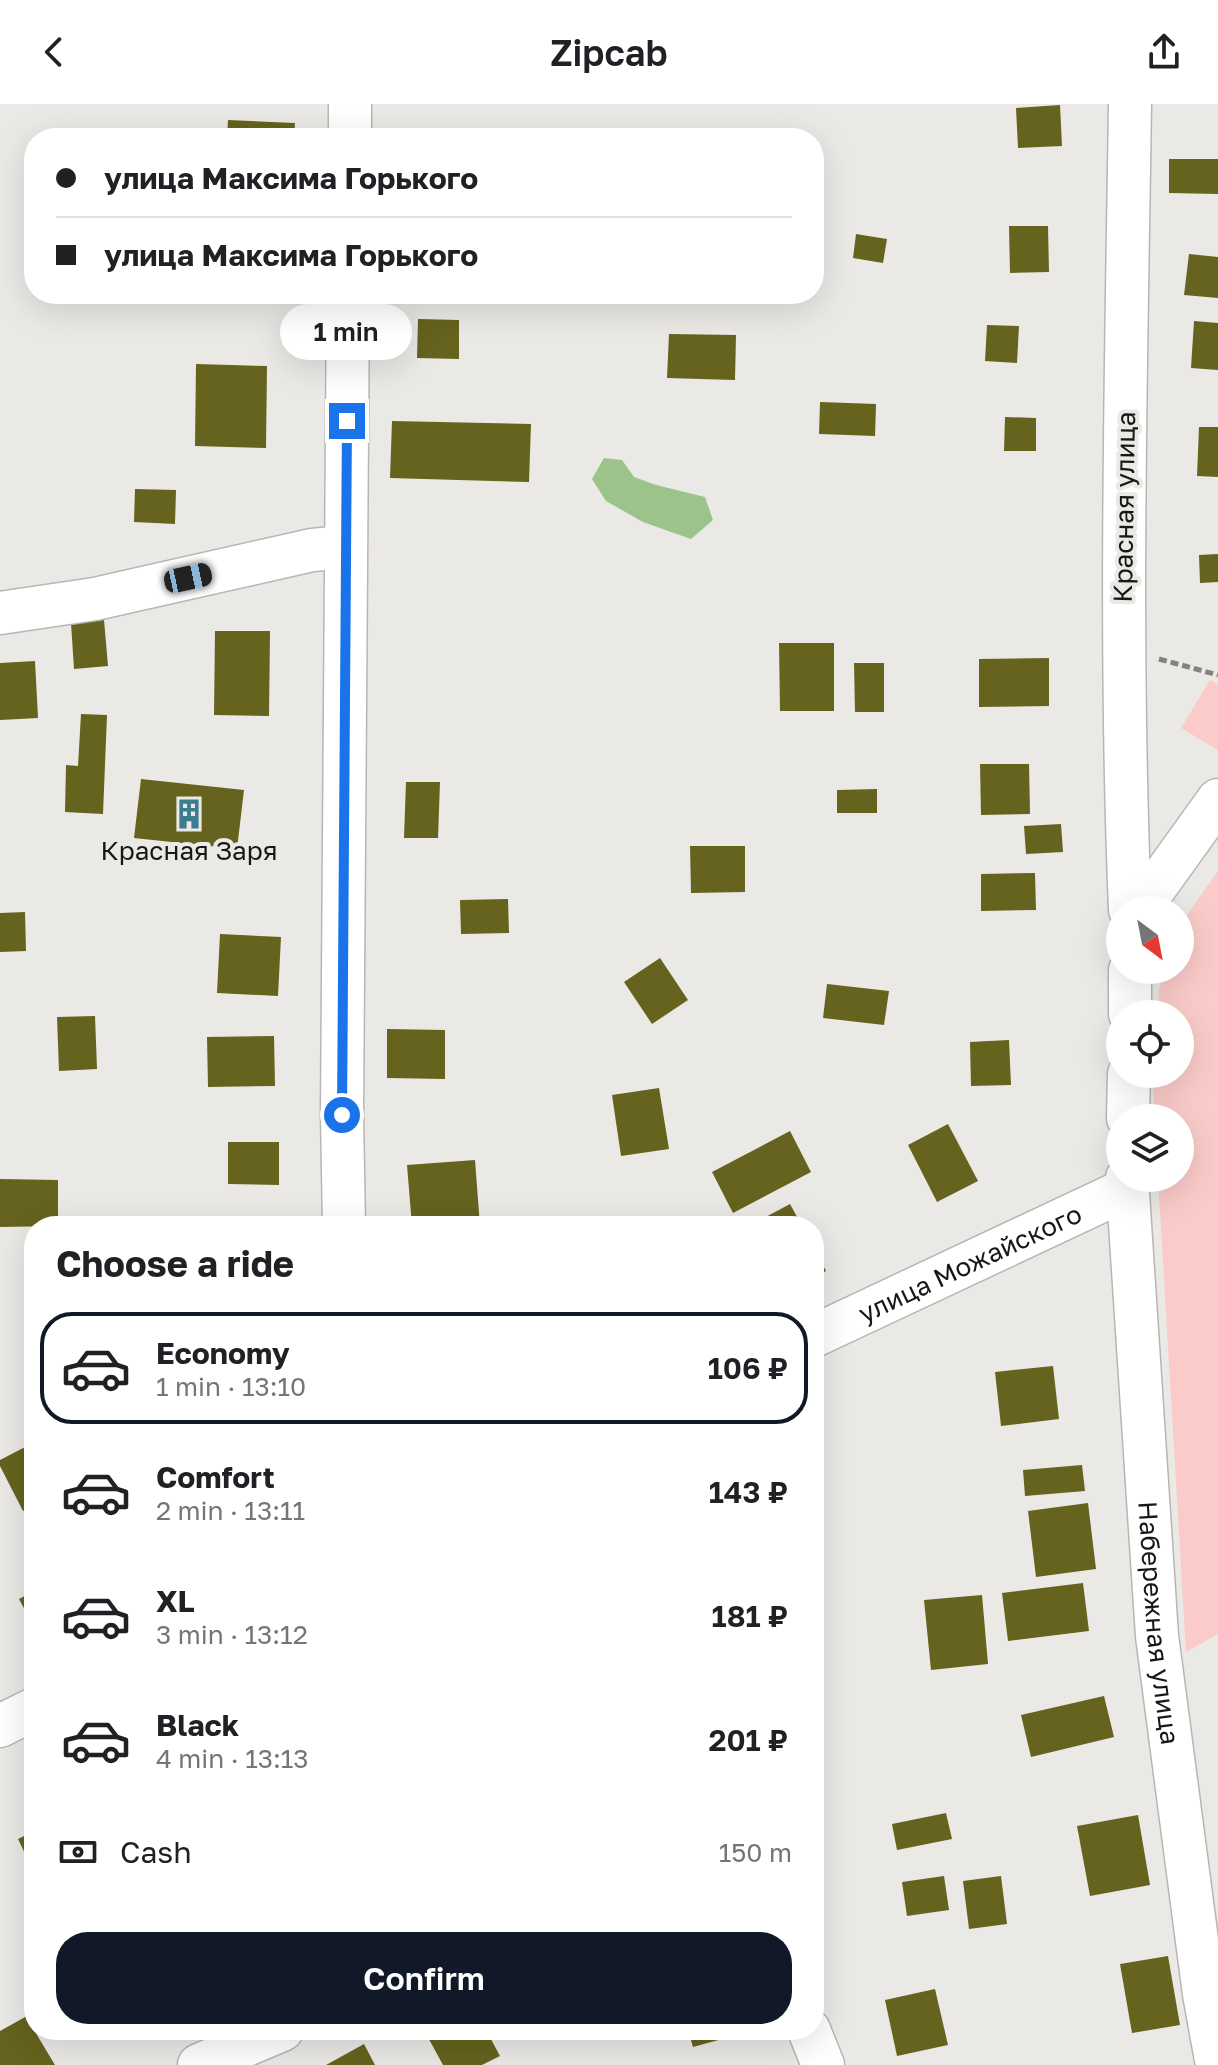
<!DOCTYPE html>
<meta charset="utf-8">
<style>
:root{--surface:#fff;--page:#f2f2f2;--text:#202124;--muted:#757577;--line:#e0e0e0;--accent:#111827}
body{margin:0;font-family:"Golos Text",sans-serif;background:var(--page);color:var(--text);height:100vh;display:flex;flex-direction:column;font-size:30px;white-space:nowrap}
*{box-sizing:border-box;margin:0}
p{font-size:26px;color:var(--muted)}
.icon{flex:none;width:44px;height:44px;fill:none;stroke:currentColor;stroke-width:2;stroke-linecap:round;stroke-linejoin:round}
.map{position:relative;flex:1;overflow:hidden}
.drawer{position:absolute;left:24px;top:1112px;width:800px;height:824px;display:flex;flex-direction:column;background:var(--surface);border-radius:32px;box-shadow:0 8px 32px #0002}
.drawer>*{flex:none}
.guide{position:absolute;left:24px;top:24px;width:800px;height:176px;border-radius:32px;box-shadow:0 8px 32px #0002;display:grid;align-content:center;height:176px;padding:0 32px;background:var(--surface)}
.needle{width:52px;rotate:148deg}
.fabs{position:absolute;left:1106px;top:792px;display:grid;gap:16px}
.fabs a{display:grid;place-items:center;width:88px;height:88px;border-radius:50%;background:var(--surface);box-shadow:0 8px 32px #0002;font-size:40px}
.end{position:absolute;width:36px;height:36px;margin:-18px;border:10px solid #1a73e8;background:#fff;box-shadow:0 0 0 4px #fff}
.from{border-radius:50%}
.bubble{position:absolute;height:56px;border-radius:28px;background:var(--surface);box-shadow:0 8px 32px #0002;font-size:26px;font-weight:600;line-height:56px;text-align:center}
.car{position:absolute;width:24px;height:48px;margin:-24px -12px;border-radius:10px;box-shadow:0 0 6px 2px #0007;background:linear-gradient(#222 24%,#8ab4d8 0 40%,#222 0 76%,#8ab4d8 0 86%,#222 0)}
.guide b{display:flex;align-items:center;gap:28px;height:76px;font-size:30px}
.guide b+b{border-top:2px solid var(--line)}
.guide i{width:20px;height:20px;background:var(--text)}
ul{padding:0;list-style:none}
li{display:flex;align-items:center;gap:24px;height:112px;margin:0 16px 12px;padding:0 16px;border:4px solid transparent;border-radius:32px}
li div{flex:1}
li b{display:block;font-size:30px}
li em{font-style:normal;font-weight:600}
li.active{border-color:var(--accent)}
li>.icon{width:72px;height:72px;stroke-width:1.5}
h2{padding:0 32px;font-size:36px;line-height:96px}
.pay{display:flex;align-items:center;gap:20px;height:88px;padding:0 32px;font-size:30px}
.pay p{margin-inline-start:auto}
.cta{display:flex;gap:16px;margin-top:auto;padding:16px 32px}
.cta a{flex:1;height:92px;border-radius:32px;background:var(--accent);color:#fff;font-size:32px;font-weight:600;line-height:92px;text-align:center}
header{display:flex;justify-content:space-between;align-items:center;height:104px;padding:0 32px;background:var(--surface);font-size:36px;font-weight:600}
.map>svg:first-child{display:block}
.green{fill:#facbc9}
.water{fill:#9cc389}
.building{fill:#65631d}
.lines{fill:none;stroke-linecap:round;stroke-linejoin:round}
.minor-casing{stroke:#b8b6b4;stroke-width:45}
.path{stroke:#838280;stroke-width:5;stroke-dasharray:8 4;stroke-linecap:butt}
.minor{stroke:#fff;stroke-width:42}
.route{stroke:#1a73e8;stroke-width:10}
.labels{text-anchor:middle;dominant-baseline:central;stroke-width:8;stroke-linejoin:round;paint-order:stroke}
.street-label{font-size:26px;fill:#171716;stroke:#ebe9e6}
.poi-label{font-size:26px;fill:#171716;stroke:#ebe9e6}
</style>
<header><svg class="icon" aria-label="back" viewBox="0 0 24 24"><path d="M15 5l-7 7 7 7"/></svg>Zipcab<svg class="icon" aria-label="share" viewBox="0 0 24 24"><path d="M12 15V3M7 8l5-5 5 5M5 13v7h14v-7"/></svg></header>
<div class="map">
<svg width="1218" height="1961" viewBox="0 0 1218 1961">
<rect width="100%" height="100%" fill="#ebe9e6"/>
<g class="green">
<polygon points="1210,576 1218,580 1218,646 1181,624"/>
<polygon points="1218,767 1218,1530 1186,1548 1158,1074 1180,1074 1180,1014 1155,1014 1152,970 1180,970 1180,910 1156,910 1162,866 1180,866 1180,821"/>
</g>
<polygon class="water" points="604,354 622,356 634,373 656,381 705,393 713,416 691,435 643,418 606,397 592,375"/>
<g class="building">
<polygon points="1060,1 1062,42 1018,44 1016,4"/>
<polygon points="228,16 295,19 294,34 227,34"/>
<polygon points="1169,55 1218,55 1218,90 1169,89"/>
<polygon points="1009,122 1048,122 1049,168 1010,169"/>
<polygon points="856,130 887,135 883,159 853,154"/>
<polygon points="1189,150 1218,153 1218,194 1184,191"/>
<polygon points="186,190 255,190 254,197 186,192"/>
<polygon points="418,215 459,216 459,255 417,254"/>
<polygon points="1194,217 1218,219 1218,266 1191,264"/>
<polygon points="987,221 1019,222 1017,259 985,257"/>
<polygon points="669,230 736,231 735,276 667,274"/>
<polygon points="196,260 267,262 266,344 195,342"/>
<polygon points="820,298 876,300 875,332 819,330"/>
<polygon points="1005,313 1036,314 1036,347 1004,347"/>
<polygon points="392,317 531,320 529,378 390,374"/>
<polygon points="1199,323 1218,323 1218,373 1197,372"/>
<polygon points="135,385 176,386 175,420 134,418"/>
<polygon points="1218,450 1218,478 1200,479 1199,451"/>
<polygon points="104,516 108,562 74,565 71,519"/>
<polygon points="215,527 270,527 269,612 214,611"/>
<polygon points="779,539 834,539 834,607 780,607"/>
<polygon points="1049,554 1049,602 979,603 979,555"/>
<polygon points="35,557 38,614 0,616 0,559"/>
<polygon points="854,559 884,559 884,608 855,608"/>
<polygon points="81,610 107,611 103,710 65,708 66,661 78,662"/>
<polygon points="980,660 1029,660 1030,710 981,711"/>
<polygon points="141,675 244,686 237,745 134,734"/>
<polygon points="406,678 440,678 438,734 404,734"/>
<polygon points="877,685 877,709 837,709 837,686"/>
<polygon points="1061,720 1063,748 1026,750 1024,722"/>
<polygon points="690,742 745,742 745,788 691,789"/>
<polygon points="1035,769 1036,806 981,807 981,770"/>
<polygon points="508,795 509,829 461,830 460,796"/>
<polygon points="25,808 26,847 0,848 0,809"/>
<polygon points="220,830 281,833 278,892 217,889"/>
<polygon points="660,854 688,896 652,920 624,878"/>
<polygon points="827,880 889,887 884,921 823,914"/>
<polygon points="95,912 97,965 59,967 57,913"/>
<polygon points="387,925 445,926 445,975 387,974"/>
<polygon points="274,932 275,982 208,983 207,933"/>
<polygon points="1009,936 1011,981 971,982 970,938"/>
<polygon points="659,984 669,1045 621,1052 612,991"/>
<polygon points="948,1020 978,1077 937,1098 908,1041"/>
<polygon points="790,1027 811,1068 733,1109 712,1068"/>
<polygon points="228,1038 279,1038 279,1081 228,1080"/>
<polygon points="475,1056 480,1122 412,1122 407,1061"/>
<polygon points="0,1075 58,1076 58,1122 0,1123"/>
<polygon points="790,1100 802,1122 749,1122"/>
<polygon points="814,1144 826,1167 814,1173"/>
<polygon points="1053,1262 1059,1315 1001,1322 995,1268"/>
<polygon points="29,1341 34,1351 34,1402 23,1407 0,1362 0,1356"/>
<polygon points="1082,1361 1085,1387 1025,1392 1023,1366"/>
<polygon points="1088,1399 1096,1465 1036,1473 1028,1407"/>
<polygon points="1083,1479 1089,1527 1008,1537 1002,1489"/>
<polygon points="34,1487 34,1523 19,1495"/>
<polygon points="982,1491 988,1560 931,1566 924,1496"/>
<polygon points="1104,1592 1114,1633 1031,1653 1021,1611"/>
<polygon points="946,1709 952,1735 897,1746 892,1720"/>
<polygon points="1138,1711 1150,1781 1090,1792 1077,1722"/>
<polygon points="34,1727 34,1768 18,1735"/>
<polygon points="944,1772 949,1806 907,1812 902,1778"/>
<polygon points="1001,1772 1007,1820 969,1825 963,1777"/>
<polygon points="1168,1852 1180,1921 1132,1929 1120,1860"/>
<polygon points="935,1885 948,1941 897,1952 885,1896"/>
<polygon points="27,1912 34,1926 55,1961 0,1961 0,1927"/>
<polygon points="424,1926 486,1926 500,1952 482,1961 443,1961"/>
<polygon points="688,1926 719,1926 722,1935 693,1943"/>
<polygon points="364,1940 375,1961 326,1961"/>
</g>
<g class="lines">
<g class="minor-casing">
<g id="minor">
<path d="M1130,0C1126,269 1119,537 1130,806"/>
<polyline points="350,34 350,0"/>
<polyline points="0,509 95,495 312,446 345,443"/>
<polyline points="1139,806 1218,696"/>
<polyline points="1130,910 1130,866"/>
<polyline points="1128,1014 1129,970"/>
<path id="s1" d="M1127,1074L1157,1532L1204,1890L1217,1961"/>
<polyline points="344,1122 342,1011 348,190"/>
<path id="s2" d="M814,1232L1127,1085"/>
<polyline points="0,1622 34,1605"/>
<polyline points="809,1926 823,1961"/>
<polyline points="199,1961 282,1926"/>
</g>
</g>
<polyline class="path" points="1159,555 1218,571"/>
<use href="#minor" class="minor"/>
</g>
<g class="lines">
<polyline class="route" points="342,1011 347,317"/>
</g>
<defs>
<g id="building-bare" transform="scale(2.4)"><path d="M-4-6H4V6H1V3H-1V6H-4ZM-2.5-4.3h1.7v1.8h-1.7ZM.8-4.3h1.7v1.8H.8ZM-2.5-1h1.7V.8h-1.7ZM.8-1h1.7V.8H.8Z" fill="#3c7c8f" stroke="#ebe9e6" stroke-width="2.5" paint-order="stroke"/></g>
</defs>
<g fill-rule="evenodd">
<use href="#building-bare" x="189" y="710"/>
</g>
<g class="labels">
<g class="street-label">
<text transform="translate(1124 403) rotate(-89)">Красная улица</text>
<text stroke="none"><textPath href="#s2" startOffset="172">улица Можайского</textPath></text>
<text stroke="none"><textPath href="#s1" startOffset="446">Набережная улица</textPath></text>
</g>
<g class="poi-label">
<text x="189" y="746">Красная Заря</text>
</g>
</g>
</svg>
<div class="fabs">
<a><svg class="needle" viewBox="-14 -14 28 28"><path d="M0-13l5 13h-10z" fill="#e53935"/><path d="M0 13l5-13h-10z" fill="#757577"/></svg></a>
<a><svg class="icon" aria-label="locate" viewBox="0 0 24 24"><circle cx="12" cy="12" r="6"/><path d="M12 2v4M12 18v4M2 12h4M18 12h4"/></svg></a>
<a><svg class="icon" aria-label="layers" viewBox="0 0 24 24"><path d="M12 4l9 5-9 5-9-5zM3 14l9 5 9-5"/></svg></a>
</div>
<i class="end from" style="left:342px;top:1011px"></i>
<i class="end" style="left:347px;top:317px"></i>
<div class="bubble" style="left:280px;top:200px;width:132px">1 min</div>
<i class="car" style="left:188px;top:474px;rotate:78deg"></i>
<div class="guide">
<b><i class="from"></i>улица Максима Горького</b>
<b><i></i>улица Максима Горького</b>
</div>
<section class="drawer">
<h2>Choose a ride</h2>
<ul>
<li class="active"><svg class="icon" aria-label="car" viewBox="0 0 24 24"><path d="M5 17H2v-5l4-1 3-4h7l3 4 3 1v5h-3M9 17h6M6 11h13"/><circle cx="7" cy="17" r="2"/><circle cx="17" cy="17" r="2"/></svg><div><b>Economy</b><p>1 min · 13:10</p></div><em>106 ₽</em></li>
<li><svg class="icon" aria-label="car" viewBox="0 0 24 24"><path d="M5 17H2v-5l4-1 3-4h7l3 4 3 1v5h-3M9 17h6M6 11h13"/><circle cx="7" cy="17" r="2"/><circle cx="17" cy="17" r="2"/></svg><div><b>Comfort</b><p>2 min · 13:11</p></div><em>143 ₽</em></li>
<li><svg class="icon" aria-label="car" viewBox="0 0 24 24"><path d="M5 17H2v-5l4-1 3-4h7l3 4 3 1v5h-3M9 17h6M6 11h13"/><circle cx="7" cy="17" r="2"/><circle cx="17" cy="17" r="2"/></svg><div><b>XL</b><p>3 min · 13:12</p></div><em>181 ₽</em></li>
<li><svg class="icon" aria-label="car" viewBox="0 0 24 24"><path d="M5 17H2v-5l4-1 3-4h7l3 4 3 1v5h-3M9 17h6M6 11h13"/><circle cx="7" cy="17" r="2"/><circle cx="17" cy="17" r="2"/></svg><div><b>Black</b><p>4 min · 13:13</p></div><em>201 ₽</em></li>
</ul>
<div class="pay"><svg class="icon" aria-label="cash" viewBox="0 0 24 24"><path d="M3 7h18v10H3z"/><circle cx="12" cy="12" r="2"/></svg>Cash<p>150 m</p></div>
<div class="cta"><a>Confirm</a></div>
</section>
</div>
